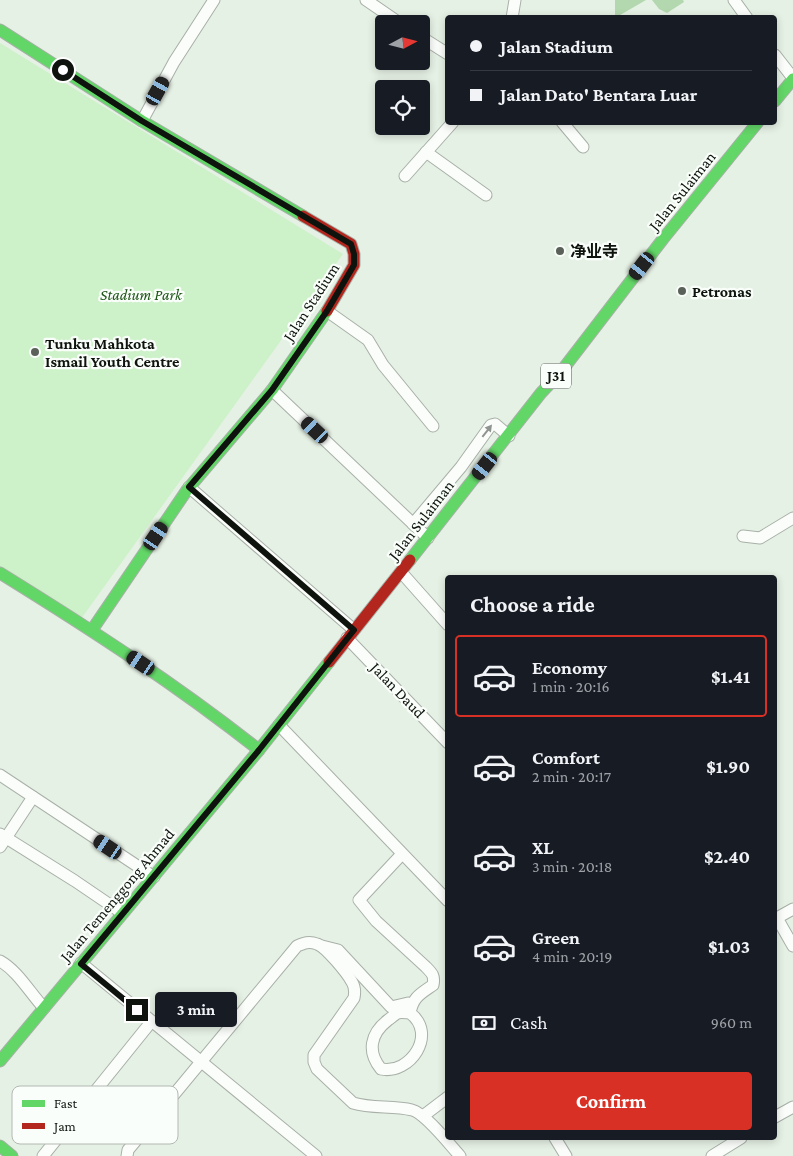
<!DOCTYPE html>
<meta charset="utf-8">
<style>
:root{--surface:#171b24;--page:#20242c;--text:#f1f3f6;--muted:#9ea1a6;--line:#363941;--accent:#d93025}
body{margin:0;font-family:"Crimson Pro","Noto Sans SC",serif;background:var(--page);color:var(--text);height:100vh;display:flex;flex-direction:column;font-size:19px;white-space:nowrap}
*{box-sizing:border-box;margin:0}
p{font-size:16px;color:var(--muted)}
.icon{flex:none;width:28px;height:28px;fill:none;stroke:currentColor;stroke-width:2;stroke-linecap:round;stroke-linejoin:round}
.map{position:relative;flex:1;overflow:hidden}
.sheet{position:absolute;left:445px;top:575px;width:332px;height:565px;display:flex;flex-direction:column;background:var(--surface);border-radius:5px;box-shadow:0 2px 8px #0003}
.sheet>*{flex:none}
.banner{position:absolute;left:445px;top:15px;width:332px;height:110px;border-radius:5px;box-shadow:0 2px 8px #0003;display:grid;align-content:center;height:110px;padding:0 25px;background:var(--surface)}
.needle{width:32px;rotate:83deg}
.tools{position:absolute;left:375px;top:15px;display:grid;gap:10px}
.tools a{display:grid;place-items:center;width:55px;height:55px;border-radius:5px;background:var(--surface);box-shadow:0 2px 8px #0003;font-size:25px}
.end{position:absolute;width:22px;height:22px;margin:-11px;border:6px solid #0e140d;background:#fff;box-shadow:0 0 0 2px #fff}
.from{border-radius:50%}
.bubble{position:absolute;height:35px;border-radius:5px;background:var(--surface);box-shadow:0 2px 8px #0003;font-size:16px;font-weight:700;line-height:35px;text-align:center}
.car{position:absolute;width:15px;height:30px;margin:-15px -8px;border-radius:6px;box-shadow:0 0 4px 1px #0007;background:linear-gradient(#222 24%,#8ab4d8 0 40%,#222 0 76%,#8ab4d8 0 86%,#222 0)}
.banner b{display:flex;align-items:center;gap:18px;height:48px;font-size:19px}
.banner b+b{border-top:1px solid var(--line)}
.banner i{width:12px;height:12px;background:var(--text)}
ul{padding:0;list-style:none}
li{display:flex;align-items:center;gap:15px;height:82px;margin:0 10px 8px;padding:0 15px;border:2px solid transparent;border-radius:5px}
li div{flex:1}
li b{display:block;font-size:19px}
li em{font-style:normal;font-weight:700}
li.selected{border-color:var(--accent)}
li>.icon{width:45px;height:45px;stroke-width:1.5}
h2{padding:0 25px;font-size:22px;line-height:60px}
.pay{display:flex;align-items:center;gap:12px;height:55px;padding:0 25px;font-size:19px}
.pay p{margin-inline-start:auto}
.action{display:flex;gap:10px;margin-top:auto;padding:10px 25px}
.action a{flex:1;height:58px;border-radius:5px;background:var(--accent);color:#fff;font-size:20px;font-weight:700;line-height:58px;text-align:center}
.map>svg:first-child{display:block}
.green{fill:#cdf1c8}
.forest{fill:#b3d8af}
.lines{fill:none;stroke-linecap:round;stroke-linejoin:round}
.street-casing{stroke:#a8b0a7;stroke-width:13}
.fast-casing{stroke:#a8b0a7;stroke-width:13}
.jam-casing{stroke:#a8b0a7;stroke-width:13}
.street{stroke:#fbfdfb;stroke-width:11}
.fast{stroke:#63d668;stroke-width:11}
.jam{stroke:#b3261e;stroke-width:11}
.oneway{fill:#909490}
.route{stroke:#0e140d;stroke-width:6}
.poi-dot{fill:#5a6159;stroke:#fafefa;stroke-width:2}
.labels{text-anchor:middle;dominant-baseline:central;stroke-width:4.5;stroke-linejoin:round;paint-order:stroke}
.shield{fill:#fafefa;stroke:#555a54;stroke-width:1}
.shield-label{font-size:15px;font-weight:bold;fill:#0e140d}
.street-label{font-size:16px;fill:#0e140d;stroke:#fafefa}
.poi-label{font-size:16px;font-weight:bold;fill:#0e140d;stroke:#fafefa;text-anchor:start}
.park-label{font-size:16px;font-style:italic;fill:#1d5617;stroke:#fafefa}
.key{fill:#fafefa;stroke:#b3b8b3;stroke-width:1}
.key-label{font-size:14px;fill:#0e140d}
</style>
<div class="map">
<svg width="793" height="1156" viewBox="0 0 793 1156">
<rect width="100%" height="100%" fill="#e6f1e5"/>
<polygon class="green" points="0,43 343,254 81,619 0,567"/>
<g class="forest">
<polygon points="615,0 646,0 615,18"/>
<polygon points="652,0 683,0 684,2 667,13 659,9"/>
</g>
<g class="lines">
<g class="street-casing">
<g id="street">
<polyline points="366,0 401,24"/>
<polyline points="734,0 747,18"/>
<polyline points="512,18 515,0"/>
<polyline points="421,37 448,54"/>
<polyline points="775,55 793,78"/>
<polyline points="142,121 174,62 214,0"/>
<polyline points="562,122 583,147"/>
<polyline points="426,152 486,195"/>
<polyline points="405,176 453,122"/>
<polyline points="327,311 368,340 383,365 433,426"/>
<polyline points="272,390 428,538"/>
<polyline points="189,487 354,630"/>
<polyline points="413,524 461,467 491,425 495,424 509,436"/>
<polyline points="743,536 760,538 793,518"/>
<polyline points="401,572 448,625"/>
<polyline points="347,638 448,743"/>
<polyline points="279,725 448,901"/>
<polyline points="0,775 154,877"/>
<polyline points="0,834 75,881 122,913"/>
<polyline points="0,847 33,797"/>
<path d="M402,854L359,900L376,921L426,967C432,973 435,976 433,985C420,994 413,997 410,1013C438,1034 410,1075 381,1069C367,1052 370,1034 388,1020C391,1018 395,1014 398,1013C401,1012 407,1013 410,1013"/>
<polyline points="777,918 793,946"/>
<polyline points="775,919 793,909"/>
<polyline points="322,946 338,950 391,1007 408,1003"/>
<path d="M0,961C18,971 30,993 44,1008"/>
<polyline points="81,963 316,1156"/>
<polyline points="423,1116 448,1097"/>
<polyline points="775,1117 793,1107"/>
<polyline points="555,1138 566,1156"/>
<polyline points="43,1156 151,1022"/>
<path d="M127,1156L128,1150L297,946C304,943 309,941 317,944C326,947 347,973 352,982C355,987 355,993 354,998L314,1055V1062L317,1069L353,1103C372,1109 393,1105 412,1110C425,1113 450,1145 460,1156"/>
<polyline points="712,1156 741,1138"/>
</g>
</g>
<g class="fast-casing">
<g id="fast">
<polyline points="0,30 142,121 303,216"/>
<polyline points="775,101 793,79"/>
<polyline points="410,560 541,393 560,373 663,239 758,122"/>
<path d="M0,573C89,628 177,685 259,750"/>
<polyline points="92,630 187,490 272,390 327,311"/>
<polyline points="0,1061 259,750 329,662"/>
<polyline points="0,1146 12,1156"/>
</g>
</g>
<g class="jam-casing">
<g id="jam">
<polyline points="303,216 351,244 354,254 354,265 327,311"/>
<polyline points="329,662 410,560"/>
</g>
</g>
<use href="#street" class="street"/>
<use href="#fast" class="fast"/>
<use href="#jam" class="jam"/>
</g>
<defs><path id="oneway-solid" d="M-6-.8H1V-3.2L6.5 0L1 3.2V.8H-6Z" transform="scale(1.25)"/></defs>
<use class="oneway" href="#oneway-solid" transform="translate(487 431) rotate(-52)"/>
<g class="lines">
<polyline class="route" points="63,70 142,121 351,244 354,254 354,265 327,311 272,390 189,487 354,630 259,750 81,964 137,1010"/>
</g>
<g class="poi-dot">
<circle cx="560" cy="251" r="5"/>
<circle cx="682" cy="291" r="5"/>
<circle cx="35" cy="352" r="5"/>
</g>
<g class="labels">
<rect class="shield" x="541" y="363.5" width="30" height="25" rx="4"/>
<g class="shield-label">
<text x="556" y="376">J31</text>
</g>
<g class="street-label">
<text transform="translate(682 191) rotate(-51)">Jalan Sulaiman</text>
<text transform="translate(311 302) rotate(-57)">Jalan Stadium</text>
<text transform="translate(421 520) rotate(-52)">Jalan Sulaiman</text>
<text transform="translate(398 690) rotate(46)">Jalan Daud</text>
<text transform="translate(117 895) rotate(-50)">Jalan Temenggong Ahmad</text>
</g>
<g class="poi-label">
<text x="570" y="251">净业寺</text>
<text x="692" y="291">Petronas</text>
<text x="45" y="343">Tunku Mahkota<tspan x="45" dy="18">Ismail Youth Centre</tspan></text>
</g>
<g class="park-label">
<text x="141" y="294">Stadium Park</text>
</g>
</g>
<rect x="12" y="1086" width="166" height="58" rx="8" class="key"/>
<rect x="22" y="1100" width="23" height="7" fill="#63d668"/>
<rect x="22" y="1123" width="23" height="6" fill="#b3261e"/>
<g class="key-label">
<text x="54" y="1108">Fast</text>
<text x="54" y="1131">Jam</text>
</g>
</svg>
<div class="tools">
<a><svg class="needle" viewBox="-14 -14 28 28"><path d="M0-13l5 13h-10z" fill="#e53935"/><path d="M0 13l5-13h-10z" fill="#9ea1a6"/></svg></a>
<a><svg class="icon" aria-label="locate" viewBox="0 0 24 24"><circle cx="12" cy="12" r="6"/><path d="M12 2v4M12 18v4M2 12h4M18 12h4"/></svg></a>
</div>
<i class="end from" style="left:63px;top:70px"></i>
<i class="end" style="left:137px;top:1010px"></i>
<div class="bubble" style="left:155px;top:992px;width:82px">3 min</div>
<i class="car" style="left:158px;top:91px;rotate:29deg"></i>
<i class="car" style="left:642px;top:266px;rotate:218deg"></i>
<i class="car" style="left:315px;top:430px;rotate:313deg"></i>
<i class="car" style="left:485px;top:466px;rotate:218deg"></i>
<i class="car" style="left:156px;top:536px;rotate:34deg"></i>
<i class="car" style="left:141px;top:663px;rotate:304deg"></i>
<i class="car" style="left:108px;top:847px;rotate:304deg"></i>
<div class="banner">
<b><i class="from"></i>Jalan Stadium</b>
<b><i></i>Jalan Dato' Bentara Luar</b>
</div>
<section class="sheet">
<h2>Choose a ride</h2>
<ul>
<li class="selected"><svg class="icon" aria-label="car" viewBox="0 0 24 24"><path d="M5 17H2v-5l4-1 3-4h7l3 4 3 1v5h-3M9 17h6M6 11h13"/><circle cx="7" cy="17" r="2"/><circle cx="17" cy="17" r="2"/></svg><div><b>Economy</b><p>1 min · 20:16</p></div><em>$1.41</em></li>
<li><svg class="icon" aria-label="car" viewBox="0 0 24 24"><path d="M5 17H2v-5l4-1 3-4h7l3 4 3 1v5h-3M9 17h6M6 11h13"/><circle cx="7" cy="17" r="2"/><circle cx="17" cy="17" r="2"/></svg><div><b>Comfort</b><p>2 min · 20:17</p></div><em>$1.90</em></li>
<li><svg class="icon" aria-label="car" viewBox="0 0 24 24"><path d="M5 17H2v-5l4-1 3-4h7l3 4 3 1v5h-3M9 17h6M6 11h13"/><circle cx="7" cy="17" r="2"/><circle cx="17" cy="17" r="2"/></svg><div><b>XL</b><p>3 min · 20:18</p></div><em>$2.40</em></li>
<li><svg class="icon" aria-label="car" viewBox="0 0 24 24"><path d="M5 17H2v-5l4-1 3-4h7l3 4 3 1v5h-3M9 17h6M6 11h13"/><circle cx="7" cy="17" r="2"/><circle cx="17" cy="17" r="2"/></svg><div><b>Green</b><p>4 min · 20:19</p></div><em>$1.03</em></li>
</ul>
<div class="pay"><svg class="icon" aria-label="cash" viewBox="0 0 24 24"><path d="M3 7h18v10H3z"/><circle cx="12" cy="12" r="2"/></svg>Cash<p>960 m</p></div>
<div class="action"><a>Confirm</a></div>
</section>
</div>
